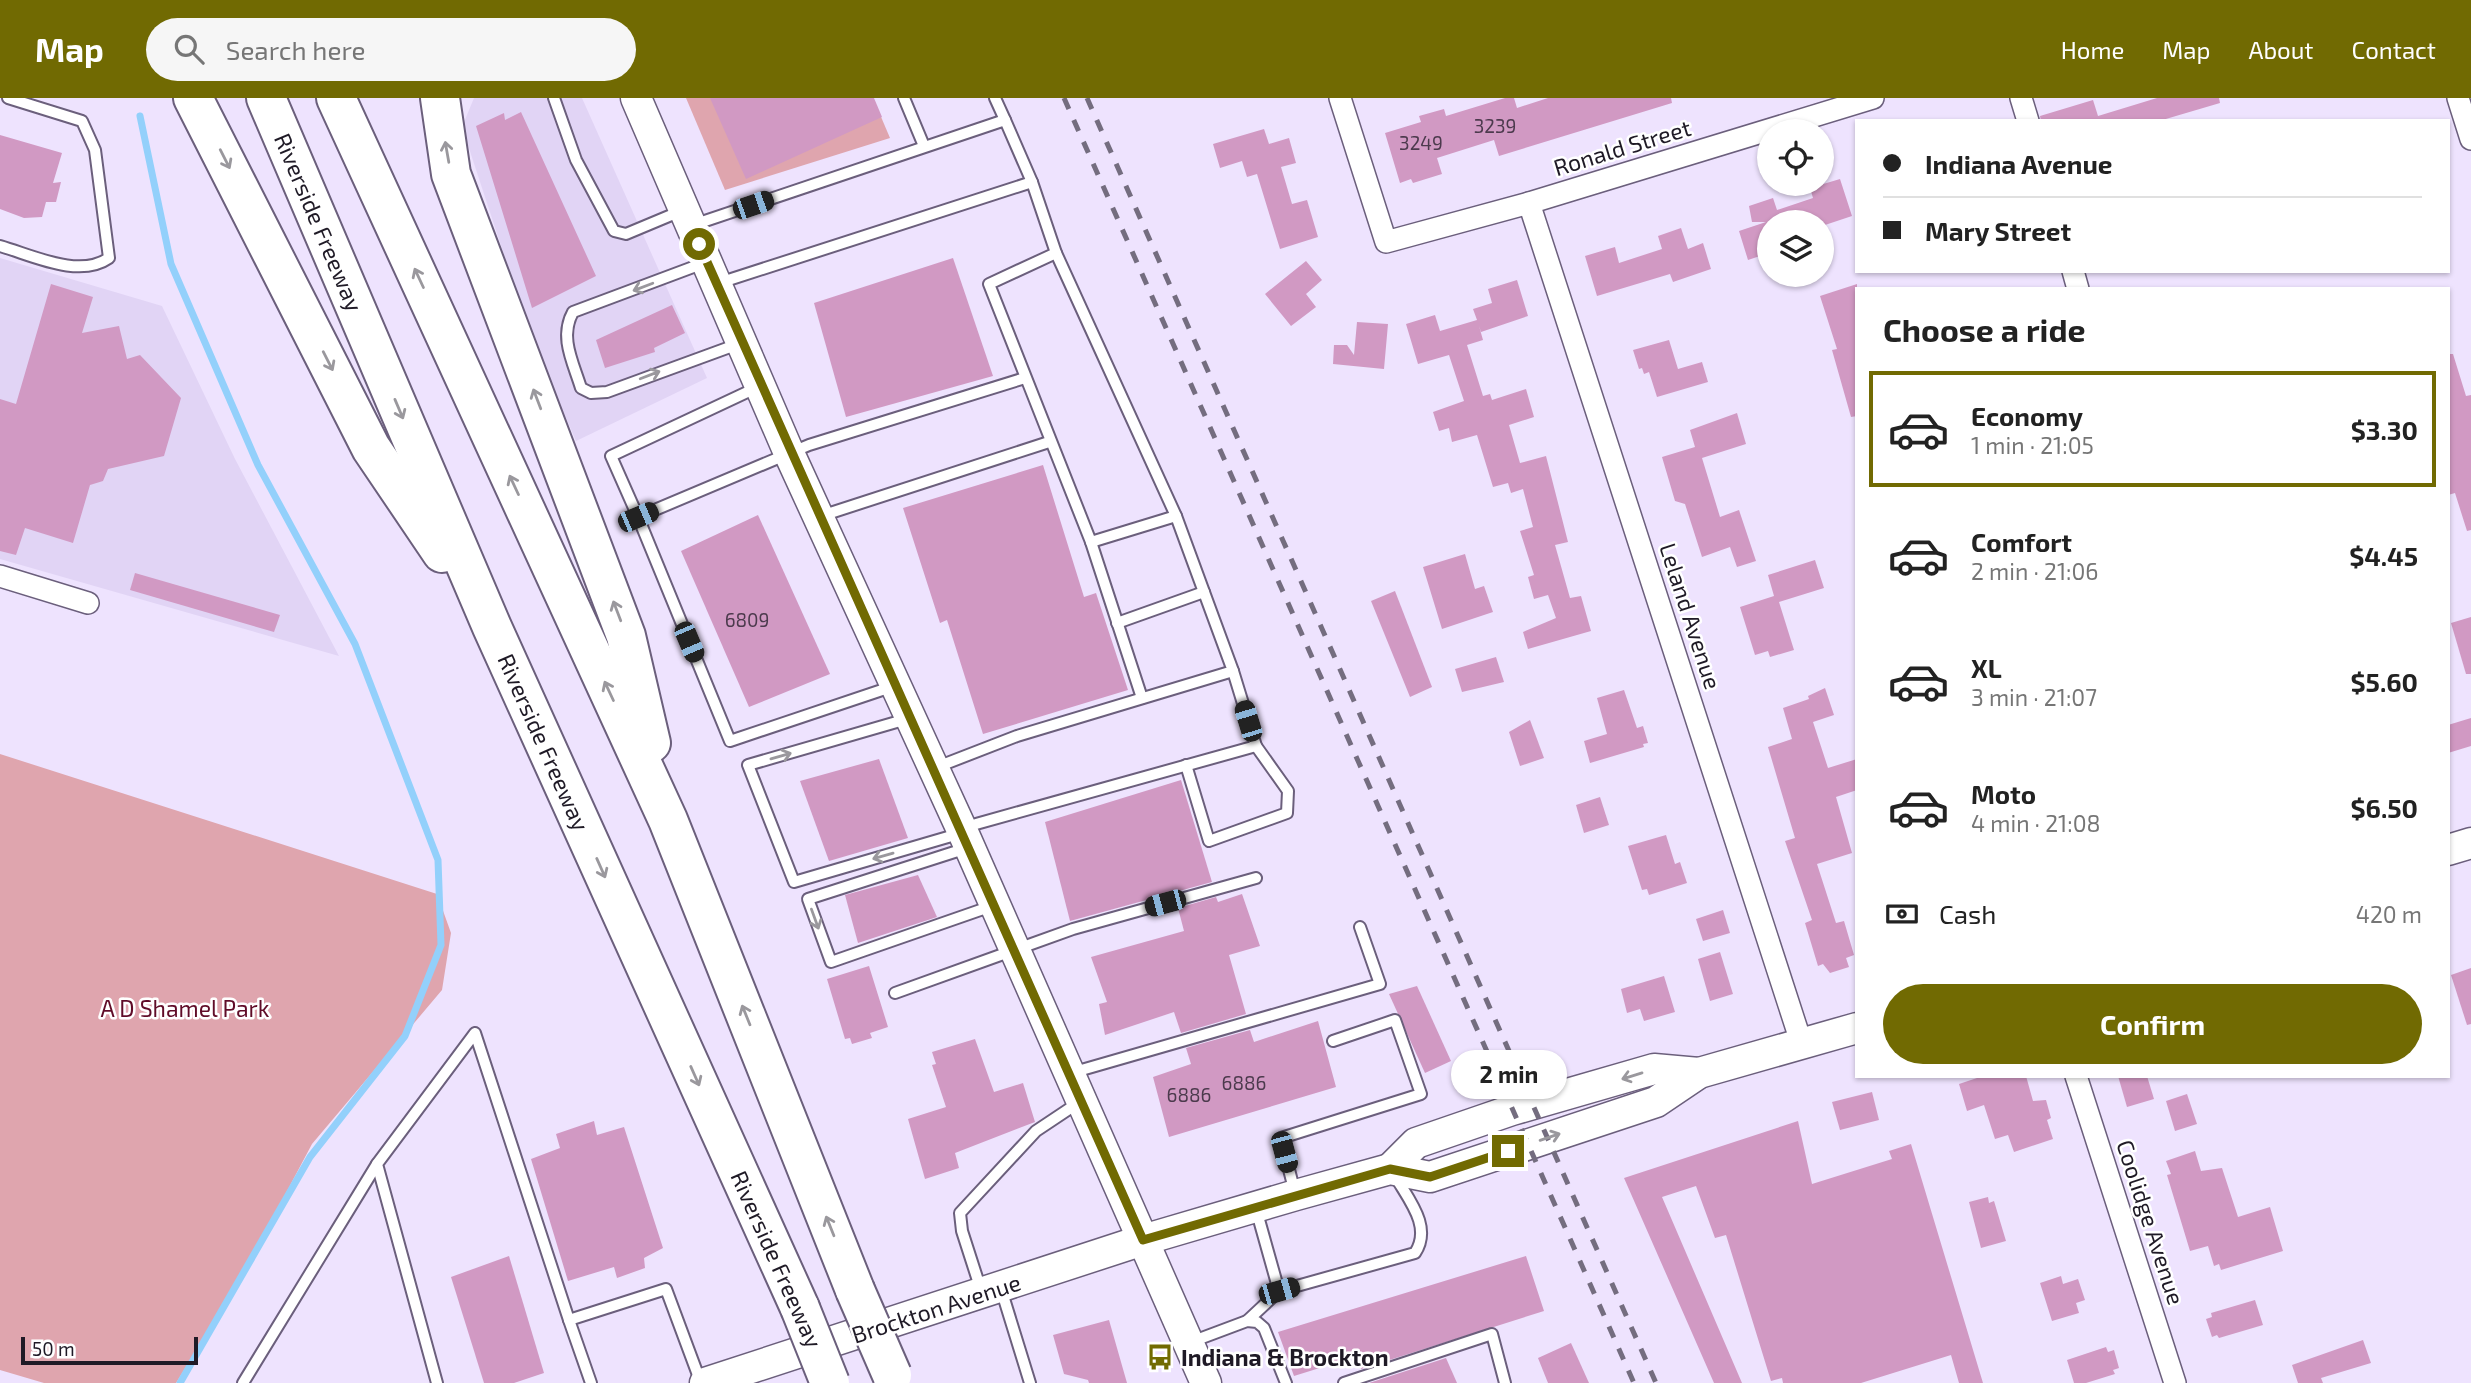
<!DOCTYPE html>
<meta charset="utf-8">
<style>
:root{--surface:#fff;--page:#f6f6f6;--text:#222;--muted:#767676;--line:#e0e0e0;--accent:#716a02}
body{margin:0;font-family:"Exo 2",sans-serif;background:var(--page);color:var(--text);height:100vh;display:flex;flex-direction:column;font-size:26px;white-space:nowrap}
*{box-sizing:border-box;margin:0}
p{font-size:23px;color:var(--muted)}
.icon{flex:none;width:38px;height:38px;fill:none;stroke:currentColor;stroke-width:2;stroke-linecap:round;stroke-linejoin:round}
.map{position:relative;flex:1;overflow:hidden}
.sheet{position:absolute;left:1855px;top:189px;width:595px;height:791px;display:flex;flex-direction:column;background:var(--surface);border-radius:0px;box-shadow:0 2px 5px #0004}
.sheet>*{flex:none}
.banner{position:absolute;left:1855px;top:21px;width:595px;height:154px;border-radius:0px;box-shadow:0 2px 5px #0004;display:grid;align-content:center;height:154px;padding:0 28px;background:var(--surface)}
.tools{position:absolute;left:1757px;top:21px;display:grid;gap:14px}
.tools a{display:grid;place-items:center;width:77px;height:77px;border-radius:50%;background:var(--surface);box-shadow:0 2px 5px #0004;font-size:35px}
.scale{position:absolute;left:21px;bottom:18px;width:177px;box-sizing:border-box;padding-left:7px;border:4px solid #1f1a26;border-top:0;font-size:19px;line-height:24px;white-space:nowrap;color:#1f1a26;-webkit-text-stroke:5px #fff;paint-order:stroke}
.end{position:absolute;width:32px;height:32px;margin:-16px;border:9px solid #716a02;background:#fff;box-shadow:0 0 0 4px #fff}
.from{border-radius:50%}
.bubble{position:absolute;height:49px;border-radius:24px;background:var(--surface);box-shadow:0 2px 5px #0004;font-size:23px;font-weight:700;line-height:49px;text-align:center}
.car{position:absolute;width:21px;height:42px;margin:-21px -10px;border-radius:9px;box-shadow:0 0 5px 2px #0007;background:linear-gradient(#222 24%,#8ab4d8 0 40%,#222 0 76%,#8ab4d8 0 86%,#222 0)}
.banner b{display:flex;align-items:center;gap:24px;height:66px;font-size:26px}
.banner b+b{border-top:2px solid var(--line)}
.banner i{width:18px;height:18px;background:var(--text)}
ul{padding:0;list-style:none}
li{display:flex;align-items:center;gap:21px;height:116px;margin:0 14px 10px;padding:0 14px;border:4px solid transparent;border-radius:0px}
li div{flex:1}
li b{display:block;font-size:26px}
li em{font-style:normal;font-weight:700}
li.current{border-color:var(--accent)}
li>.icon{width:63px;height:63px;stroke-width:1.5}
h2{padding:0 28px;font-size:32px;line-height:84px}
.pay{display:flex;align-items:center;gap:18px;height:77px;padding:0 28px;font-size:26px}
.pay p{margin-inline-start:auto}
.action{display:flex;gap:14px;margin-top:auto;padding:14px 28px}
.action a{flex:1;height:80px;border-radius:42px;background:var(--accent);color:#fff;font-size:28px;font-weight:700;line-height:80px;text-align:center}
header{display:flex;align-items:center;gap:42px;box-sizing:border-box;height:98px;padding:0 35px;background:var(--accent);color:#fff}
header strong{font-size:33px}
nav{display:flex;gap:38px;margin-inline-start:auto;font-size:24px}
.search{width:490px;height:63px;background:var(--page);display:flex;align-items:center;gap:18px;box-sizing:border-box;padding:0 24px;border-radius:38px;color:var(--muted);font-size:26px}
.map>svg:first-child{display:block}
.built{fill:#e1d4f5}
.green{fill:#dfa5ae}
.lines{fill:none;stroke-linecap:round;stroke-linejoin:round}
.stream{stroke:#93d0fb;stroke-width:7}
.building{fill:#d199c3}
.lane-casing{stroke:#6b5f7c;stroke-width:14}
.street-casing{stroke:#6b5f7c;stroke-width:24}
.secondary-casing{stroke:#6b5f7c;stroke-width:33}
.highway-casing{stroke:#6b5f7c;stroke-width:42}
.lane{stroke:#fff;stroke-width:10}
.street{stroke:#fff;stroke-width:21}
.secondary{stroke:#fff;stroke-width:30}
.highway{stroke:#fff;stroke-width:38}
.rail{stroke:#746d7f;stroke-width:5;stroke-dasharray:12 12;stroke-linecap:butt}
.highway-bridge-casing{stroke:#6b5f7c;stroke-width:42;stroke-linecap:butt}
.highway-bridge{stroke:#fff;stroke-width:38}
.oneway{stroke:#9a989d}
.route{stroke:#716a02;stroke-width:9}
.labels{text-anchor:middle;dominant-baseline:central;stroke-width:5;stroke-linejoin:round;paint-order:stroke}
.number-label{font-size:19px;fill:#4c3a4d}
.street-label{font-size:23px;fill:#1f1a26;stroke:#fff}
.park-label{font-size:23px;fill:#600c28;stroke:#fff}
.poi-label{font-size:23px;font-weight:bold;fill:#1f1a26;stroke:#fff;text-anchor:start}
</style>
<header>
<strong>Map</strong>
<div class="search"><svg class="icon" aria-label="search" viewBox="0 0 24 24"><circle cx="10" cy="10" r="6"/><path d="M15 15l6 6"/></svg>Search here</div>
<nav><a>Home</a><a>Map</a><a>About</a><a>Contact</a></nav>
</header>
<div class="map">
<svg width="2471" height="1285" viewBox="0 0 2471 1285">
<rect width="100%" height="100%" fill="#eee3fe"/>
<g class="built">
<polygon points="474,0 582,0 707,280 576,343 531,239 462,29"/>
<polygon points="0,160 162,208 235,361 339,558 0,461"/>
</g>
<g class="green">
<polygon points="686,0 873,0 890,40 725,92"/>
<polygon points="0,656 437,796 451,835 442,892 312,1046 240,1182 176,1285 44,1285 0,1272"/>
</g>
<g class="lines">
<polyline class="stream" points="140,18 171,166 258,367 355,546 438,762 441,847 405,938 310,1059 180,1285"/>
</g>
<g class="building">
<polygon points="710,0 874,0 882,19 746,81"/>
<polygon points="1505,0 1514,0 1517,10 1548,0 1671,0 1672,5 1499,58 1494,42 1437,60 1442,76 1413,85 1411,81 1400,85 1385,35 1421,24 1419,18 1444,11 1446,18"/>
<polygon points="2157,0 2219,0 2220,5 2159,23 2041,23 2040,18 2093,2 2098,18"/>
<polygon points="521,14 596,178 532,210 476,28 504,15 505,22"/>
<polygon points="1264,31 1269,46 1289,40 1296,65 1281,69 1292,106 1307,102 1318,139 1280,151 1257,76 1247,79 1242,63 1220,70 1213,46"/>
<polygon points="0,37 62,55 53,85 61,84 56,104 46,104 42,119 24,120 0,111"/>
<polygon points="1840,81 1852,118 1822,128 1822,124 1769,124 1769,155 1748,162 1739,133 1766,124 1752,124 1749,108 1773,100 1777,112 1813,100 1810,90"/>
<polygon points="1681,130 1688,151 1703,145 1711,171 1673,184 1670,176 1597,198 1585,158 1615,149 1619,165 1662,151 1658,138"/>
<polygon points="953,160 993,278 846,319 814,205"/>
<polygon points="1306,163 1322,182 1306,196 1316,209 1291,228 1265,196"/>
<polygon points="1517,182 1528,218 1481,234 1479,228 1483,242 1467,247 1483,298 1490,296 1492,302 1526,291 1534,319 1509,327 1520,365 1546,358 1568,444 1555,447 1570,500 1581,498 1591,533 1528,551 1523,534 1556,520 1548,497 1534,501 1528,479 1534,477 1520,433 1533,429 1523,391 1511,395 1508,385 1493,389 1477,337 1452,344 1449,330 1439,333 1433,314 1464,303 1449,257 1418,266 1406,226 1435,217 1440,233 1477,222 1473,211 1492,205 1488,191"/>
<polygon points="51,186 93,199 82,235 119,228 127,261 140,257 181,300 164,358 108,371 103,383 90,387 73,445 25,430 16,457 0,453 0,301 16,306"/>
<polygon points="1857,186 1857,318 1851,319 1832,252 1837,251 1820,198"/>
<polygon points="672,207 685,235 654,250 655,254 605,270 596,242"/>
<polygon points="1357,224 1388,226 1384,271 1333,266 1334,247 1347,247 1354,257"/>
<polygon points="1669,242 1678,271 1702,264 1708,284 1657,299 1649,274 1644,276 1642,270 1639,271 1633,252"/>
<polygon points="2448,256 2453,256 2466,298 2471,297 2471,432 2467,433 2455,395 2448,397"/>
<polygon points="1737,315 1746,346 1702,360 1720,419 1739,412 1756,463 1737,469 1730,449 1702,459 1685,406 1675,403 1662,359 1695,349 1690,332"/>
<polygon points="1043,367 1084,499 1096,495 1128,592 983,636 947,522 940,525 903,410"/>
<polygon points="758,417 830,576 749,609 681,453"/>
<polygon points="1465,456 1475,491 1484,488 1493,514 1442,531 1423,469"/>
<polygon points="1815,462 1824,490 1779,504 1794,552 1770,559 1768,553 1755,557 1740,509 1774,498 1768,477"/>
<polygon points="135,475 280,517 274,534 130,492"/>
<polygon points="1395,493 1432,589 1410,599 1371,503"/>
<polygon points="2471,519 2471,576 2466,576 2451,525"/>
<polygon points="1496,559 1504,584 1462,594 1455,571"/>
<polygon points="1825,590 1834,617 1813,624 1828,670 1857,661 1857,692 1836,699 1852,755 1817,766 1836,825 1844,823 1854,857 1846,860 1849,869 1830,875 1823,866 1818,868 1805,825 1812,822 1785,743 1795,740 1768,649 1792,641 1783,610 1809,601 1808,598"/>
<polygon points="1624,592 1637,630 1643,628 1648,645 1643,646 1644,649 1590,665 1584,643 1607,636 1597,600"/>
<polygon points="2471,620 2471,648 2448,655 2448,627"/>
<polygon points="1530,622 1544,660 1520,668 1509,634"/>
<polygon points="879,661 908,740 829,763 800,683"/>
<polygon points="1181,682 1212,784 1070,823 1045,724"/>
<polygon points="1600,699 1609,727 1584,735 1576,707"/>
<polygon points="1666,737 1675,766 1680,764 1687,785 1649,797 1647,791 1642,792 1628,748"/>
<polygon points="918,777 937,819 858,845 845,797"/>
<polygon points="1242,796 1260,848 1229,857 1246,916 1181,935 1174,914 1105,937 1099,906 1107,904 1091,859 1184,833 1178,810 1216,799 1218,804"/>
<polygon points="1723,812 1730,835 1703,843 1696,821"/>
<polygon points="1720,854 1733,896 1710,903 1698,861"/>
<polygon points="869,868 888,929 870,935 872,940 852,946 850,940 845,941 827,881"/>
<polygon points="2471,870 2471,926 2467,927 2451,877"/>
<polygon points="1664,878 1675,914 1644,923 1640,911 1627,915 1621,891"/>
<polygon points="1417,888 1451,963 1425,975 1389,896"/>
<polygon points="1318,923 1336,989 1169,1039 1153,979 1191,966 1186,950 1250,932 1254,944"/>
<polygon points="975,941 994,994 1023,985 1035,1024 955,1055 959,1070 925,1081 908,1021 946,1009 932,967 936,966 932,954"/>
<polygon points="1983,978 2026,978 2033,1003 2046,1002 2051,1020 2047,1022 2053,1041 2014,1054 2008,1037 1995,1041 1984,1007 1967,1013 1959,986"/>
<polygon points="2118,978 2147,978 2154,1001 2127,1009"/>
<polygon points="1872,994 1879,1022 1840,1032 1832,1004"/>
<polygon points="2187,996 2197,1026 2175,1033 2166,1003"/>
<polygon points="594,1023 597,1037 624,1029 663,1150 644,1160 645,1170 617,1180 614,1169 568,1183 531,1061 560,1050 556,1036"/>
<polygon points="1798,1023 1812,1086 1892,1061 1889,1053 1911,1046 1983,1285 1959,1285 1951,1257 1861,1285 1783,1285 1782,1280 1771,1283 1726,1137 1715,1140 1696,1088 1662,1099 1742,1285 1714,1285 1624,1080"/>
<polygon points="2195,1053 2201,1073 2222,1070 2238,1119 2270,1109 2283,1153 2221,1172 2219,1166 2214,1168 2208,1148 2190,1153 2167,1077 2171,1076 2166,1063"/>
<polygon points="1988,1099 1989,1105 1994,1103 2006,1143 1981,1150 1969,1104"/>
<polygon points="509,1158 544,1275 514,1285 484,1285 451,1179"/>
<polygon points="1526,1158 1544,1213 1361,1271 1358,1258 1294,1278 1278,1234"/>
<polygon points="2061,1178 2063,1186 2078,1181 2085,1202 2076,1205 2079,1215 2052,1223 2040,1185"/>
<polygon points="2255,1202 2263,1227 2219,1240 2217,1237 2212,1239 2206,1221 2212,1219 2211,1215"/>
<polygon points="1109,1222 1127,1285 1089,1285 1088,1282 1064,1276 1053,1237"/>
<polygon points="2363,1242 2371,1265 2321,1280 2323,1285 2298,1285 2292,1267"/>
<polygon points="1571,1245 1589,1285 1548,1285 1538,1260"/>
<polygon points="2106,1249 2108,1254 2114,1252 2119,1270 2113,1272 2115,1276 2086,1285 2074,1285 2067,1262"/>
<polygon points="1446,1260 1457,1285 1369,1285"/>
</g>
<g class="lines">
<g class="lane-casing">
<g id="lane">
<polyline points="554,0 576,62 614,133 626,136 681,113"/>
<polyline points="904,0 924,48"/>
<polyline points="995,0 1005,22"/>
<polyline points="693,127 1005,22 1032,84 719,185"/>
<path d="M0,148C32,157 79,181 109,160L95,52L82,23L8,0"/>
<polyline points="1056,155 1176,418"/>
<path d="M704,165L573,214C559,239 573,264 581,290L591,295L607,294L741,245"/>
<polyline points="821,418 1049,344"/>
<polyline points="638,419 611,358 758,289"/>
<polyline points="1091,444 1142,600"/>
<polyline points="1117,525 1204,494"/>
<polyline points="894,588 730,643 638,419 809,347 1025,280"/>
<polyline points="907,621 748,667 794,784 948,739 976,726 1256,648 1233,573"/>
<polyline points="1186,667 1209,743 1287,715 1288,693 1256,648"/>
<polyline points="937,669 1017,638 1233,573 1176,418 1091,444 989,186 1056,155 1032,84"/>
<polyline points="967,750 808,801 831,864 992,808"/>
<polyline points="895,895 1073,831 1256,780"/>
<polyline points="1071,975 1380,886 1360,829"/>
<polyline points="1295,1095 1281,1040 1421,996 1395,922 1333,943"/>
<polyline points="1256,1111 1279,1193"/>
<polyline points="1001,1191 1030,1285"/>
<polyline points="981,1192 962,1133 960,1115 1036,1033 1078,1005"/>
<path d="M1247,1223L1279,1193L1415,1155C1433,1128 1407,1100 1394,1076"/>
<polyline points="1191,1244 1247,1223 1257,1224 1264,1230 1286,1285"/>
<polyline points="243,1285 377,1066"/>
<polyline points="437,1285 377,1066 475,935 569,1222"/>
<polyline points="591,1285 569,1222 666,1191 701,1285"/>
<polyline points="1344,1285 1492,1236 1505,1285"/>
</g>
</g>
<g class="street-casing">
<g id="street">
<polyline points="1340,0 1386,144 1529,105 1873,0"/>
<polyline points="2021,0 2028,23"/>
<polyline points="2458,0 2471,41"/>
<polyline points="1529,105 1802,947"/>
<polyline points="2073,173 2078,191"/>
<polyline points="0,478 88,505"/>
<polyline points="2076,978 2175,1285"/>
</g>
</g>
<g class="secondary-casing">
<g id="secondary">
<polyline points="636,0 789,355 962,732 1206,1285"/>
<polyline points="2448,752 2471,745"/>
<polyline points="1390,1071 1416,1045 1512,1012 1654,971 1699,975"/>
<polyline points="705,1285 1143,1142 1296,1097 1390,1071 1430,1079 1656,1004 1699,975 1857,930"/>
</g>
</g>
<g class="highway-casing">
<g id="highway">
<polyline points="193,0 371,350 442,455"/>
<polyline points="266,0 492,529 800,1210"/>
<polyline points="336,0 668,722 855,1192"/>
<polyline points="440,0 451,76 626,538 651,645"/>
</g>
</g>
<use href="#lane" class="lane"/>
<use href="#street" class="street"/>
<use href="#secondary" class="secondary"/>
<use href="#highway" class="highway"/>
<g class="rail">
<polyline points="1064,0 1634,1285"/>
<polyline points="1087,0 1656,1285"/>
</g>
<g class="highway-bridge-casing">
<g id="highway-bridge">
<polyline points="855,1192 892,1277"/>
<polyline points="800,1210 830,1285"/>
</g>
</g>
<use href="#highway-bridge" class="highway-bridge"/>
</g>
<defs><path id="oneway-shaft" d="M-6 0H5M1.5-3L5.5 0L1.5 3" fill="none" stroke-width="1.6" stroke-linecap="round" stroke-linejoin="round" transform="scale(1.75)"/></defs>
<g class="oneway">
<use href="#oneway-shaft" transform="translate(447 54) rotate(-100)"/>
<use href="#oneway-shaft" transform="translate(225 61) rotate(63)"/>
<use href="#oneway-shaft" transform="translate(419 180) rotate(-115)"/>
<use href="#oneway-shaft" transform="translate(643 189) rotate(159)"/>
<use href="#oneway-shaft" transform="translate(328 263) rotate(63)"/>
<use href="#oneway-shaft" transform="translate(650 277) rotate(-21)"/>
<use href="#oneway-shaft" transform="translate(537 301) rotate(-111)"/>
<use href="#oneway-shaft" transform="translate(399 311) rotate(67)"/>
<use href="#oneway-shaft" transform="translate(514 387) rotate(-115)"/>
<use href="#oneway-shaft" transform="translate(617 513) rotate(-111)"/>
<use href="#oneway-shaft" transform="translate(609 593) rotate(-115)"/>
<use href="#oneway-shaft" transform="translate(781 658) rotate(-16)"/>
<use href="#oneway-shaft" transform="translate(883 758) rotate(164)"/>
<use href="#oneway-shaft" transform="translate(601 770) rotate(66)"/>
<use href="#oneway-shaft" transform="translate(815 821) rotate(70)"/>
<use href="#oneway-shaft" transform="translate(746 917) rotate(-112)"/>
<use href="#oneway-shaft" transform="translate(695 978) rotate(66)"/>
<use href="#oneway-shaft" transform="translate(1632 978) rotate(163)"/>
<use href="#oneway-shaft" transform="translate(1550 1039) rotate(-19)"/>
<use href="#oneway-shaft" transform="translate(830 1128) rotate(-112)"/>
</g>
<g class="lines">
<polyline class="route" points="699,146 1143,1142 1390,1071 1430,1079 1508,1053"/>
</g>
<defs>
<g id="bus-bare" transform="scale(2.1)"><path d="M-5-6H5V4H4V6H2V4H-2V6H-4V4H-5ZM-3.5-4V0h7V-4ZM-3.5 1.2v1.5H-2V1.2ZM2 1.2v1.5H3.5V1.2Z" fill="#716a02" stroke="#fff" stroke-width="2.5" paint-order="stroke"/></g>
</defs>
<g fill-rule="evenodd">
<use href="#bus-bare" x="1160" y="1259"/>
</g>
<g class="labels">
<g class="number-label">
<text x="1495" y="27">3239</text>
<text x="1421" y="44">3249</text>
<text x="747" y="521">6809</text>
<text x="1244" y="984">6886</text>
<text x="1189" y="996">6886</text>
</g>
<g class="street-label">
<text transform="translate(1622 49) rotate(-17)">Ronald Street</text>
<text transform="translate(319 124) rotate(67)">Riverside Freeway</text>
<text transform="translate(1691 518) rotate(72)">Leland Avenue</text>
<text transform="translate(544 644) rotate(66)">Riverside Freeway</text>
<text transform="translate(2151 1124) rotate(72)">Coolidge Avenue</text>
<text transform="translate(777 1161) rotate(66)">Riverside Freeway</text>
<text transform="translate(936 1210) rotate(-18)">Brockton Avenue</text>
</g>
<g class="park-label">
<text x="185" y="910">A D Shamel Park</text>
</g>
<g class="poi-label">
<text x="1181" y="1259">Indiana &amp; Brockton</text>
</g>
</g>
</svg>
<div class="tools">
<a><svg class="icon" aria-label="locate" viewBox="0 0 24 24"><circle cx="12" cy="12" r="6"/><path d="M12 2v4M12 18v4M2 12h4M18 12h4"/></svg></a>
<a><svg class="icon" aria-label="layers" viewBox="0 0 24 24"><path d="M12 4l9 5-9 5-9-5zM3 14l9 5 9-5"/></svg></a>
</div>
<div class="scale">50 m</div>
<i class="end from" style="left:699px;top:146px"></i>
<i class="end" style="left:1508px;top:1053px"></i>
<div class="bubble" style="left:1451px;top:952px;width:116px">2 min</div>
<i class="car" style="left:753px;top:107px;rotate:71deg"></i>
<i class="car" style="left:638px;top:419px;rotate:67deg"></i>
<i class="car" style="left:689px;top:544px;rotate:157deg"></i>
<i class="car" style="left:1248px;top:623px;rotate:343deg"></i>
<i class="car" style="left:1165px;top:805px;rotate:255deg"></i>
<i class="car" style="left:1284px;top:1054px;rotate:165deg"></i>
<i class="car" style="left:1279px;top:1193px;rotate:74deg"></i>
<div class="banner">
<b><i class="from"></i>Indiana Avenue</b>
<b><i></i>Mary Street</b>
</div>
<section class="sheet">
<h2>Choose a ride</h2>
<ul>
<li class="current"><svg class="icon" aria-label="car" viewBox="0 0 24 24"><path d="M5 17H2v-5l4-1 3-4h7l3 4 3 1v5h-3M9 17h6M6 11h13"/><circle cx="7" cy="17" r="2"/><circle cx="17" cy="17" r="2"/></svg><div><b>Economy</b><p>1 min · 21:05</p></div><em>$3.30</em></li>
<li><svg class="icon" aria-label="car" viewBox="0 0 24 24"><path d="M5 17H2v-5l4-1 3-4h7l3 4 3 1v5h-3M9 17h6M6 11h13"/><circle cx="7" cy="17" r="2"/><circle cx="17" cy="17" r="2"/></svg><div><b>Comfort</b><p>2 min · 21:06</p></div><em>$4.45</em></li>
<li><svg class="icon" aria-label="car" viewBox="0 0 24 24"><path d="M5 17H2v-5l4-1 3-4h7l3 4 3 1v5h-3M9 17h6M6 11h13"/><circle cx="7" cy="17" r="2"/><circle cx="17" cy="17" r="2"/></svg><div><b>XL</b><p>3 min · 21:07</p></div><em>$5.60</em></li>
<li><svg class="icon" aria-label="car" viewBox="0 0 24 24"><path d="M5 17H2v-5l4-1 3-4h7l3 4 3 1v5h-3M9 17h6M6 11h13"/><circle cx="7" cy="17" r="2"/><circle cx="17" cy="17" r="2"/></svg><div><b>Moto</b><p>4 min · 21:08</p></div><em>$6.50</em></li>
</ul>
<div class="pay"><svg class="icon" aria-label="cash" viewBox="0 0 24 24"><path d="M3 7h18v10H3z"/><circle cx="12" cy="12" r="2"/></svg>Cash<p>420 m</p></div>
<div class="action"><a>Confirm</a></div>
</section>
</div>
